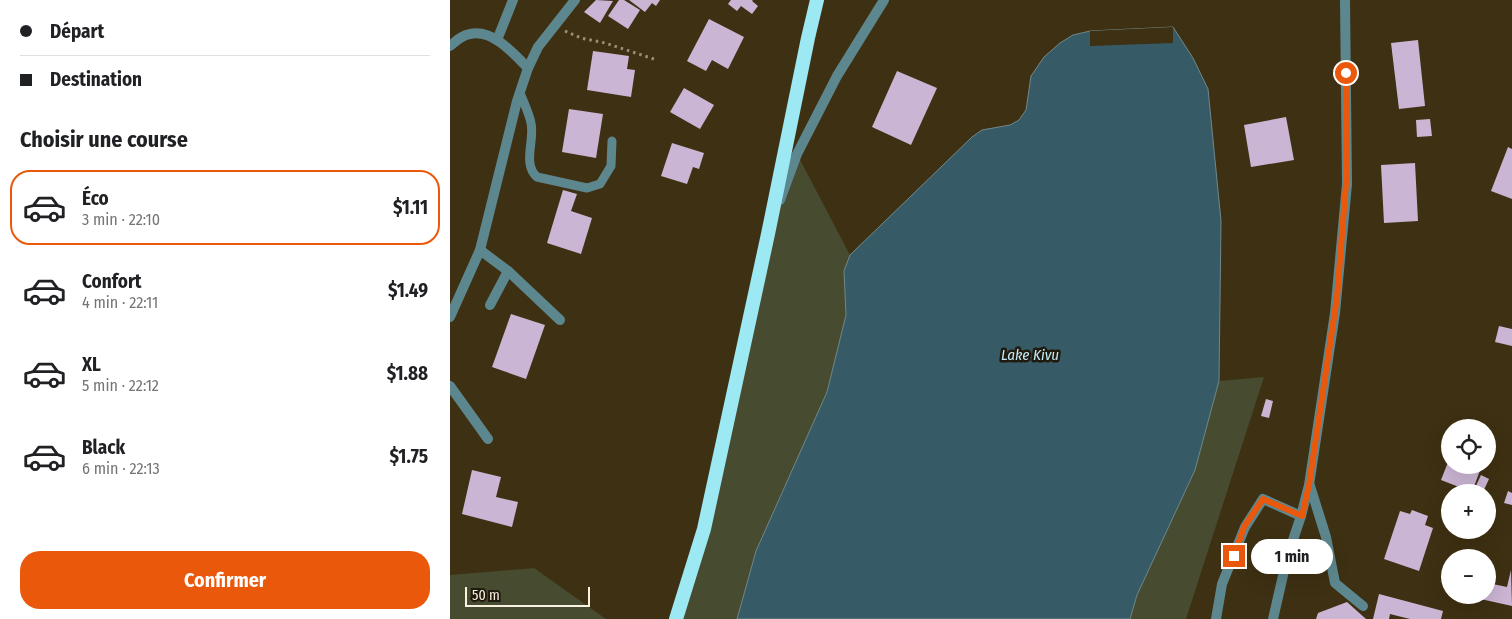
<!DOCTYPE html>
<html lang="fr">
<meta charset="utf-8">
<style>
:root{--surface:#fff;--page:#f6f6f6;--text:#202124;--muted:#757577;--line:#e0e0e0;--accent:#ea580c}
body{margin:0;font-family:"Fira Sans Condensed",sans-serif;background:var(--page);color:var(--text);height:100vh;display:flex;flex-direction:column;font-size:19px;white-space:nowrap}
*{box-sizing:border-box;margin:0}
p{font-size:16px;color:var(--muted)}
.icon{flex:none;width:28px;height:28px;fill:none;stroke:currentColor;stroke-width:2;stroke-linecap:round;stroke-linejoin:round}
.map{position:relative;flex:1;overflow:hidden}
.panel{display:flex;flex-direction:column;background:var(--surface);width:450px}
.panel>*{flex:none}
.banner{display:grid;align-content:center;height:110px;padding:0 20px;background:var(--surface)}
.tools{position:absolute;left:991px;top:419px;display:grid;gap:10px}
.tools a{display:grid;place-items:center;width:55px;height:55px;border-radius:50%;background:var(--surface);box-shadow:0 5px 20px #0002;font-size:25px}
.scale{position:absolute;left:15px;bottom:12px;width:125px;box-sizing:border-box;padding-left:5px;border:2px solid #faf1e0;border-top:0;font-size:14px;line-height:18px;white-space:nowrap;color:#faf1e0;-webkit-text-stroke:4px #20190d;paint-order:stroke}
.end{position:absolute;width:22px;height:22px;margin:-11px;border:6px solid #ea580c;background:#fff;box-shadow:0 0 0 2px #fff}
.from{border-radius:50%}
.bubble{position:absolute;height:35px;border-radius:18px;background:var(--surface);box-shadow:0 5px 20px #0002;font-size:16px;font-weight:700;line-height:35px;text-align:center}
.banner b{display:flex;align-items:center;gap:18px;height:48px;font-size:19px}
.banner b+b{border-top:1px solid var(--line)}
.banner i{width:12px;height:12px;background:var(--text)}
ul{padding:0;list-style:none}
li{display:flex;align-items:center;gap:15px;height:75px;margin:0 10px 8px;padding:0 10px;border:2px solid transparent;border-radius:20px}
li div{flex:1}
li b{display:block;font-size:19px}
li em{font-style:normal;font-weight:700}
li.current{border-color:var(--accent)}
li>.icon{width:45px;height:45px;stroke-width:1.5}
h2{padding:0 20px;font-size:22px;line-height:60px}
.primary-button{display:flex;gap:10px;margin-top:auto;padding:10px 20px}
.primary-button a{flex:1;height:58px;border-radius:20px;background:var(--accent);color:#fff;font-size:20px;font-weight:700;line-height:58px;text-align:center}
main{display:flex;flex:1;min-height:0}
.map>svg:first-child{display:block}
.green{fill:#474b2f}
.water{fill:#365b66;stroke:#71888b}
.pier{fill:#3e3012}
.building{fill:#cbb5d4}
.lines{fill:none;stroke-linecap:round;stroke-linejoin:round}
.path{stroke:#9b8f78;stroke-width:3;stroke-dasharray:2.5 4;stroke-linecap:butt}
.service{stroke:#5d878e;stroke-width:9}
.minor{stroke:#5d878e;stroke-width:10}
.trunk{stroke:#9ce9f4;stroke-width:14}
.route{stroke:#ea580c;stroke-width:6}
.labels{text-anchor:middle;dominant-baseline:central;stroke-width:5;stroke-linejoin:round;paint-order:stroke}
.water-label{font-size:15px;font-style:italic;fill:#c3ebf8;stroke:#20190d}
</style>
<main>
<section class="panel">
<div class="banner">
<b><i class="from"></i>Départ</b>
<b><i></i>Destination</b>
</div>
<h2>Choisir une course</h2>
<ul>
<li class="current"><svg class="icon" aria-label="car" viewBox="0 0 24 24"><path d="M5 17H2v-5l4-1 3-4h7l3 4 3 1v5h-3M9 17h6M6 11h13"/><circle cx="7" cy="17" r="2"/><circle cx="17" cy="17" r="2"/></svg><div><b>Éco</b><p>3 min · 22:10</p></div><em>$1.11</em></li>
<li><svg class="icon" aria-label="car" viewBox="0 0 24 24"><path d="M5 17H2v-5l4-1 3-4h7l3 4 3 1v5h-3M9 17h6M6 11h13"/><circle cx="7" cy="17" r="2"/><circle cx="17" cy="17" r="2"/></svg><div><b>Confort</b><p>4 min · 22:11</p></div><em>$1.49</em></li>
<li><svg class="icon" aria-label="car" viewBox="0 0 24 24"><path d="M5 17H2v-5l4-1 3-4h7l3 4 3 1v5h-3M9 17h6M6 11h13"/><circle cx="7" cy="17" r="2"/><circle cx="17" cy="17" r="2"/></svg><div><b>XL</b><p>5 min · 22:12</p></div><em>$1.88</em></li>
<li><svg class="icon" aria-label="car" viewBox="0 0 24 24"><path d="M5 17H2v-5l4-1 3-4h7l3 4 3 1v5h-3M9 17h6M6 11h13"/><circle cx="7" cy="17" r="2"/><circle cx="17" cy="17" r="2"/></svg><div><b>Black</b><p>6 min · 22:13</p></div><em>$1.75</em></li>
</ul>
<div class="primary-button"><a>Confirmer</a></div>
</section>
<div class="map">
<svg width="1062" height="619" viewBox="0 0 1062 619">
<rect width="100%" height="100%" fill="#3e3012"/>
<g class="green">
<polygon points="347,154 400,255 394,271 396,315 377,392 306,551 287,619 226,619 318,234"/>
<polygon points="814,377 736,619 680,619 687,595 745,470 769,381"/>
<polygon points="84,568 156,619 0,619 0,575"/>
</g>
<polygon class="water" points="723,27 743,58 758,89 771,221 769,381 745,470 687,595 680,619 287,619 306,551 377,392 396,315 394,271 400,255 522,137 532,130 560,125 569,120 576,110 581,76 594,57 610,43 623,35 640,31"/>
<polygon class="pier" points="723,27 723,43 640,46 640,31"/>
<g class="building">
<polygon points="146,0 163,1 150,23 134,12"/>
<polygon points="169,0 174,0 190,10 178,29 158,16"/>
<polygon points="179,0 210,0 206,6 202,3 195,12"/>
<polygon points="281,0 303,0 302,1 308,6 302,14 291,6 287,11 278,4"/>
<polygon points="259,19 294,37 278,69 262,60 256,71 237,61"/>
<polygon points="968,40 975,106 949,109 941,43"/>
<polygon points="143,51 179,56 177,69 185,70 181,97 137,90"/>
<polygon points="447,71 487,88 461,145 422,127"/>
<polygon points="234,88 264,105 250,129 220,112"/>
<polygon points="119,109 153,114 146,158 112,152"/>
<polygon points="836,117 844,160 801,167 794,125"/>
<polygon points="980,119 982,136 967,137 966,120"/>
<polygon points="222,143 254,153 249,169 243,167 237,184 211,176"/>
<polygon points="1058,147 1062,149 1062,199 1041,191"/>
<polygon points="965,163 968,221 934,223 931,165"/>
<polygon points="113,190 127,194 121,211 142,218 131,254 97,243"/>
<polygon points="61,314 95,325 76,379 42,367"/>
<polygon points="1049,326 1062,329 1062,346 1045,342"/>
<polygon points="816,399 823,401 819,418 811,416"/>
<polygon points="1000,457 1000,465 1032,465 1022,492 991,480"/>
<polygon points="22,470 51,477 46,497 68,502 62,527 12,514"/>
<polygon points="1031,475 1039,479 1033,492 1023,492"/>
<polygon points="1058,491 1062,493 1062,505 1054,503"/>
<polygon points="962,510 978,516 975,525 983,528 969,571 934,559 950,511 960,514"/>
<polygon points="1061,570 1062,606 1026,598 1027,595 1038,595 1038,583 1057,587"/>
<polygon points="929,594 993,611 991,619 960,619 940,614 939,619 923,619"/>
<polygon points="897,602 916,619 866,619 868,613"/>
</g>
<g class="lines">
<polyline class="path" points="115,31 131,38 155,43 207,60"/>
<path class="service" d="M70,93C74,103 79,113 81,123C85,140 72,164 87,177L137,188L150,184L161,166L162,141"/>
<g class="minor">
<polyline points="47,40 63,0"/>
<path d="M0,46C6,41 12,35 20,34C43,29 64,54 78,68"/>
<polyline points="330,200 347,154 387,76 434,0"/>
<polyline points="30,250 58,271 110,320"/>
<polyline points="40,305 58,271"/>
<polyline points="0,317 30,250 67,101 78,68 88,47 125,0"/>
<polyline points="0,386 38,439"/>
<polyline points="860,486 876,537 885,583 913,606"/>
<polyline points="766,619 772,584 795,527 813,499 851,516"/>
<polyline points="823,619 837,558 851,516 859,485 885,313 897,184 895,0"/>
</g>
<polyline class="trunk" points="226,619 254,529 318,234 358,38 367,0"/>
</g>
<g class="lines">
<polyline class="route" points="784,556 794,527 813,499 852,516 859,485 887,297 896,184 896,73"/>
</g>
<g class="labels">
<g class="water-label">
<text x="580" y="355">Lake Kivu</text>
</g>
</g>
</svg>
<div class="tools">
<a><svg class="icon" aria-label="locate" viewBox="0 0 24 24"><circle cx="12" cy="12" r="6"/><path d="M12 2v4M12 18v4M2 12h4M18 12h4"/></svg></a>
<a>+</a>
<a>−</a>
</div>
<div class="scale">50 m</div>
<i class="end from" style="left:896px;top:73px"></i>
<i class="end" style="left:784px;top:556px"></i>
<div class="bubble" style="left:801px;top:539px;width:82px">1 min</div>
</div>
</main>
